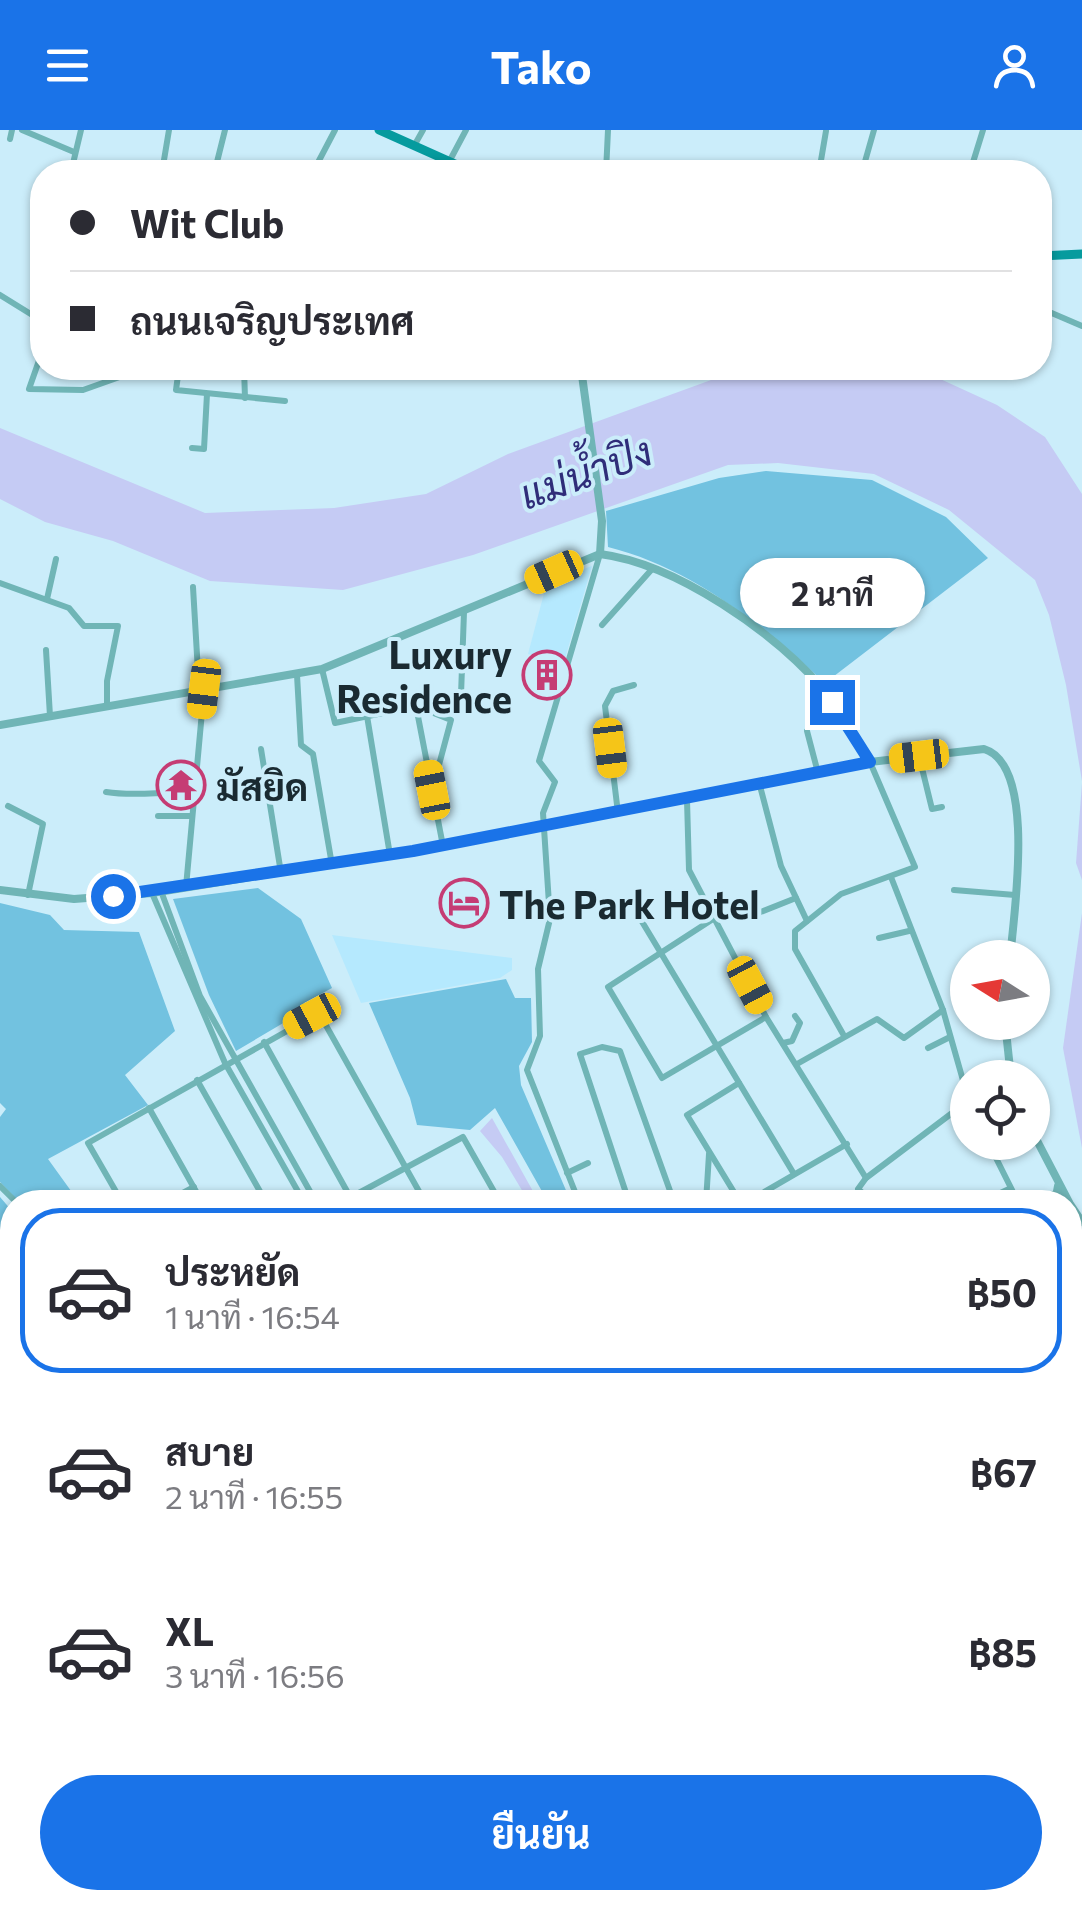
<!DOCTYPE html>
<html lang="th">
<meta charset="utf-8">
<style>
:root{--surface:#fff;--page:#f7f7f7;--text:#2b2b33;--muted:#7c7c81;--line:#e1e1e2;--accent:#1a73e8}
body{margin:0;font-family:Commissioner,Sarabun,sans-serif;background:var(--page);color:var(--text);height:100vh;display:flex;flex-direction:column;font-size:38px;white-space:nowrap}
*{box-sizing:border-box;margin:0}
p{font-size:32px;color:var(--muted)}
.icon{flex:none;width:55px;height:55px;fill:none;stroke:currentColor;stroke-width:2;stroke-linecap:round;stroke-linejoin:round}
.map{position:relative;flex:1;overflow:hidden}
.details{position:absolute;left:0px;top:1060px;width:1082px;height:720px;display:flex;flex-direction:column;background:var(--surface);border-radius:40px 40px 0 0;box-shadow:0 2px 8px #0004}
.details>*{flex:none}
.guide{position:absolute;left:30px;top:30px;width:1022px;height:220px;border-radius:40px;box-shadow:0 2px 8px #0004;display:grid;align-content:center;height:220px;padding:0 40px;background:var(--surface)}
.needle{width:65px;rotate:281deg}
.controls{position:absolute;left:950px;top:810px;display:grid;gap:20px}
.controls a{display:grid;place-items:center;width:100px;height:100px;border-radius:50%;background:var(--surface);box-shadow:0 2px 8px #0004;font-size:50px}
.end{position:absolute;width:45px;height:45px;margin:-22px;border:12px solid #1a73e8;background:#fff;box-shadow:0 0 0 5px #fff}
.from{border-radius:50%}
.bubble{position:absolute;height:70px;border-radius:35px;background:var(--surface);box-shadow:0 2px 8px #0004;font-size:32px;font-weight:700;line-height:70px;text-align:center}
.car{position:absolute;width:30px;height:60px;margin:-30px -15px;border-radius:12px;box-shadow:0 0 8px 2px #0007;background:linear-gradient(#f5c518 24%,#345 0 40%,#f5c518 0 76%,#345 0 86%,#f5c518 0)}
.guide b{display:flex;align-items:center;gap:35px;height:95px;font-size:38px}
.guide b+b{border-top:2px solid var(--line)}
.guide i{width:25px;height:25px;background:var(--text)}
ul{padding:18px 0 0;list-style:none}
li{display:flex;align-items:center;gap:30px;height:165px;margin:0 20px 15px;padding:0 20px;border:5px solid transparent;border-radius:40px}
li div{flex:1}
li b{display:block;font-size:38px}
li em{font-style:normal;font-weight:700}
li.on{border-color:var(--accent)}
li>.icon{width:90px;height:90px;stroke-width:1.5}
.action{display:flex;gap:20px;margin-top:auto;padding:20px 40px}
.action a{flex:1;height:115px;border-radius:60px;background:var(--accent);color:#fff;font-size:40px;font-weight:700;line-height:115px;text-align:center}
header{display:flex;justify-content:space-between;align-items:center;height:130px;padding:0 40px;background:var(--accent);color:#fff;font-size:45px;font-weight:700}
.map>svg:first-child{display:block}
.built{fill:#b5e9fe}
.green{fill:#72c2e0}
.water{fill:#c5cbf4}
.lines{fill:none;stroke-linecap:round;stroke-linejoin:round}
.stream{stroke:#c5cbf4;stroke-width:2.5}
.minor{stroke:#70b5b6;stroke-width:6}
.tertiary{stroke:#70b5b6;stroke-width:8}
.secondary{stroke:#069b9e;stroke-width:9}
.route{stroke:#1a73e8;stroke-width:12}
.labels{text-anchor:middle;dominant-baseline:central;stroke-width:8;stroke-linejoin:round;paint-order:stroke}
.poi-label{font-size:38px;font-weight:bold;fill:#1a2a31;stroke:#cbedfa;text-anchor:start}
.water-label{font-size:40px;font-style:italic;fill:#2f2d79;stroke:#cbedfa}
</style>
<header><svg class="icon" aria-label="menu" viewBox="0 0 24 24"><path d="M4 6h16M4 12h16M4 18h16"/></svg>Tako<svg class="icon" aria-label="person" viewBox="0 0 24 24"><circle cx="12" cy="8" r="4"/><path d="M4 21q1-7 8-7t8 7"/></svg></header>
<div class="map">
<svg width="1082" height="1780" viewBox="0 0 1082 1780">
<rect width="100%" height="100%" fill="#cbedfa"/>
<g class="built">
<polygon points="592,436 564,532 528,524 547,452"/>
<polygon points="332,805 512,828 512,840 500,848 361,873"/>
</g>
<g class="green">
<path d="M766,341L872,350L946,387L988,428L825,553C762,495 692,438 608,417L606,381L719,348Z"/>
<polygon points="258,758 301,789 332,858 304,873 307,879 236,921 209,865 173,769"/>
<polygon points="0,773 50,785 64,800 139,802 175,901 125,945 148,975 48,1029 79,1072 19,1072 0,1052 0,987 6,979 0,973"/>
<polygon points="506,849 515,868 531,868 532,912 519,936 521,955 571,1072 548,1072 495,978 470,1000 417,995 410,968 369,873"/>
<polygon points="0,1067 12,1081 12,1279 0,1270"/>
<polygon points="0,1328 12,1338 12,1379 4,1415 0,1415"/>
<polygon points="0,1750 12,1753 12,1768 41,1768 66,1780 0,1780"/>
<polygon points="148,1768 384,1768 374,1780 175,1780"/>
</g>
<g class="water">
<polygon points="744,238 891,238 925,242 997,275 1045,307 1082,364 1082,651 1066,555 1049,485 1035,450 949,380 874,344 778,333 728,335 473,425 343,460 210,451 113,411 45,392 0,369 0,298 205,383 334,378 426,364 508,324"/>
<polygon points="1082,653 1082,750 1076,733"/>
<polygon points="1082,783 1082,1018 1063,918"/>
<polygon points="492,988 539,1072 529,1072 502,1027 480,1001"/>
</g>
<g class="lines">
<g class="stream">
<polyline points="68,1066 73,1072"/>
<polyline points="0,1420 12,1421"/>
<polyline points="1070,1668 1082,1675"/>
</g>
<g class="minor">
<polyline points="22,0 74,22"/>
<polyline points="10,9 12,0"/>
<polyline points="414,16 423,0"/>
<polyline points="449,32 466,0"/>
<polyline points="71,42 81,0"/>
<polyline points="162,42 169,0"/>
<polyline points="194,42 216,36 225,0"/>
<polyline points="313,42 335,0"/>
<polyline points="606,42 608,0"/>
<polyline points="819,42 826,1"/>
<polyline points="862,42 874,0"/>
<polyline points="970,42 983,0"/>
<polyline points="0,165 42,191"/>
<polyline points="1040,178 1082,196"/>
<polyline points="42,222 29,259 83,260 128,244"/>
<polyline points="179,238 176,260 285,271"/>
<polyline points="244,238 245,268"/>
<polyline points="192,318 204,319 207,264"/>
<polyline points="0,453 69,478 84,496 118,496 107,551 107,574"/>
<polyline points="193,457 199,559"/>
<polyline points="47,469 56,429"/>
<polyline points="602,495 653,438"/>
<polyline points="46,520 50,586"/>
<polyline points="322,539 335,593 416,576 451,590 432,661"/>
<polyline points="297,545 301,615 313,624 332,735"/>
<polyline points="461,565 464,482"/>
<polyline points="416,576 443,716"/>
<polyline points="367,586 390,725"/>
<polyline points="807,601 818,643"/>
<polyline points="261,619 281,743"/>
<polyline points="919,626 932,679 942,677"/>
<polyline points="760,656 781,736 807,791"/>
<path d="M106,662C136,667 162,661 192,663"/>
<polyline points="687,670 689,740 766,887 866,1048"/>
<polyline points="8,676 43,694 28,765"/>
<polyline points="618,683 605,576 613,561 634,555"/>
<polyline points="158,686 190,686"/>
<polyline points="891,747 943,880 968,968"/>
<polyline points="186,757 204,560"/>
<polyline points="954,760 1015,765"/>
<polyline points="161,761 200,866 316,1072"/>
<polyline points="152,763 225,933 304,1072"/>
<polyline points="758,783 796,768"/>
<polyline points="713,789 608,857 662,948 766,887"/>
<polyline points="641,790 794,1044"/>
<polyline points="879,808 909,801"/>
<polyline points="843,904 795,819 795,801 841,764 915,737 870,632"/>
<polyline points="264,912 353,1072"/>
<polyline points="783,913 792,911 800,893 795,886"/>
<polyline points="928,918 950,907"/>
<polyline points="797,934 877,889 904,908 943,880"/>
<polyline points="197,950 266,1072"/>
<polyline points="739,953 687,985 740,1072"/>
<polyline points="149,978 202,1072"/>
<polyline points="988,1012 1018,1072"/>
<polyline points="567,1043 588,1033"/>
<polyline points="0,1056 16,1072"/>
<polyline points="122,1072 88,1013 319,883 425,1072"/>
<polyline points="166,1072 194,1057"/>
<polyline points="342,1072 463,1007 500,1072"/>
<polyline points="579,1072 527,940 540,906 538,839 550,789 543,683 555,652 539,631 600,424"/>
<polyline points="629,1072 580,924 602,917 620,921 674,1072"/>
<polyline points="706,1072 709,1024"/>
<polyline points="747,1072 847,1014"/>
<polyline points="873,1072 858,1059 866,1048 968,971"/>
<polyline points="981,1072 1009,1059"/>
<polyline points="1024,1072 1057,1063"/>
<polyline points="0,1318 12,1308"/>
<polyline points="1070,1410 1077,1389"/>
<polyline points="0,1447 12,1448"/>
<polyline points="1070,1478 1082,1482"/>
<polyline points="7,1498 12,1459"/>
<polyline points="0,1559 8,1507"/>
<polyline points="1070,1587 1082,1549"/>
<polyline points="12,1642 12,1656"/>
<polyline points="1070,1652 1082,1655"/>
<polyline points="1070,1680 1082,1683"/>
<polyline points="0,1702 12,1708"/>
<polyline points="1070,1734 1076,1729 1082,1707"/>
<polyline points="0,1745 12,1748"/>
<polyline points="54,1768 81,1780"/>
<polyline points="131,1768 159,1780"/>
<polyline points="487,1768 505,1780"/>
<polyline points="509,1768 526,1780"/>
<polyline points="588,1780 590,1768"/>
<polyline points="651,1780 654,1768"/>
<polyline points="713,1780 715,1768"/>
<polyline points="777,1780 779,1768"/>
<polyline points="839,1780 842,1768"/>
<polyline points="875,1780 877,1768"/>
<polyline points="957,1780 958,1768"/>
</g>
<g class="tertiary">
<polyline points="581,238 602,391 600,424"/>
<path d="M0,595L322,539L600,424C677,434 774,502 825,561C843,582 856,609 870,632"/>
<path d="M0,760L74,769L152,763L443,716L870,632L984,619C1037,635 1014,783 1010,828"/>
<polyline points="1005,892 1011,948"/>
<polyline points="1032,1001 1069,1072"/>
<polyline points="1055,1072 1058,1056"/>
<polyline points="1070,1074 1082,1092"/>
</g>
<g class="secondary">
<polyline points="379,0 473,42"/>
<polyline points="1040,126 1082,124"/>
<polyline points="1070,1203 1082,1194"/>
<polyline points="1070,1225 1082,1215"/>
<polyline points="383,1780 392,1768"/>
<polyline points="403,1780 412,1768"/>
</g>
</g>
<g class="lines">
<polyline class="route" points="113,766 413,721 870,632 832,572"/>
</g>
<defs>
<g id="building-ring" transform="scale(2.5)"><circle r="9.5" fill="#cbedfa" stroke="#c53c74" stroke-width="1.5"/><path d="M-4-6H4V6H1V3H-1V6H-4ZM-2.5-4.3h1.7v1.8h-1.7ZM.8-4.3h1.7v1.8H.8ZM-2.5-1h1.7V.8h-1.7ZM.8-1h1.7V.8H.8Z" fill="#c53c74"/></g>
<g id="temple-ring" transform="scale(2.5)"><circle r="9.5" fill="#cbedfa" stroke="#c53c74" stroke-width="1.5"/><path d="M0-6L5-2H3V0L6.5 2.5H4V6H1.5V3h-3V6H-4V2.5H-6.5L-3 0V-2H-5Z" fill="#c53c74"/></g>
<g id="hotel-ring" transform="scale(2.5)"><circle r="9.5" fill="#cbedfa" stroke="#c53c74" stroke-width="1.5"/><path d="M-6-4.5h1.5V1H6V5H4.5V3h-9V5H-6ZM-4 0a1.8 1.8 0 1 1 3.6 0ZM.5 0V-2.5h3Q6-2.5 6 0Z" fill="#c53c74"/></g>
</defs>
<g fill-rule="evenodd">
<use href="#building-ring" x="547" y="545"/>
<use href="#temple-ring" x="181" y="655"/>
<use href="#hotel-ring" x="464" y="773"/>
</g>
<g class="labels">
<g class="poi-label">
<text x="512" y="523" text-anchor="end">Luxury<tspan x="512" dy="44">Residence</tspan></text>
<text x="216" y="655">มัสยิด</text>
<text x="499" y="773">The Park Hotel</text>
</g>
<g class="water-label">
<text transform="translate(585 341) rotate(-20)">แม่น้ำปิง</text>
</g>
</g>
</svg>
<div class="controls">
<a><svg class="needle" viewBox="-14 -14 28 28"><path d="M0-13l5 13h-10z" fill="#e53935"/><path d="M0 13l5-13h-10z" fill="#7c7c81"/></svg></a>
<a><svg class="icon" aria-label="locate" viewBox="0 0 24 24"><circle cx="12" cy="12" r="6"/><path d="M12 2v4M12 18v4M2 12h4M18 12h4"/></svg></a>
</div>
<i class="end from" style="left:113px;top:766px"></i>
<i class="end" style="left:832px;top:572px"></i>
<div class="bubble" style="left:740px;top:428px;width:185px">2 นาที</div>
<i class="car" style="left:554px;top:442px;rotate:246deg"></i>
<i class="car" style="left:204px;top:559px;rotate:187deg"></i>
<i class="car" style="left:610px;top:618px;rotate:173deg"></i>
<i class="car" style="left:919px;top:626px;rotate:263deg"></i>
<i class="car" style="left:432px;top:660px;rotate:349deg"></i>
<i class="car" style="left:750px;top:855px;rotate:152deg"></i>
<i class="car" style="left:312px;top:886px;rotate:242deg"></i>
<div class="guide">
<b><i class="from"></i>Wit Club</b>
<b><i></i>ถนนเจริญประเทศ</b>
</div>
<section class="details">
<ul>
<li class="on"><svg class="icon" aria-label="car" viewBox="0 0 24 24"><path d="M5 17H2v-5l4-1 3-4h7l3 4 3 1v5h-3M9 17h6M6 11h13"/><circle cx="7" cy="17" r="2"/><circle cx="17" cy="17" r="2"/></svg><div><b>ประหยัด</b><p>1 นาที · 16:54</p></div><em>฿50</em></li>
<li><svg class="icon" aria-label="car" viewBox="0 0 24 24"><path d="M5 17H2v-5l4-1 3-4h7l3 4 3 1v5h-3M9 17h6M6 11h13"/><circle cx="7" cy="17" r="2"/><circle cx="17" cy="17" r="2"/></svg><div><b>สบาย</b><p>2 นาที · 16:55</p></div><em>฿67</em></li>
<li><svg class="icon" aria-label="car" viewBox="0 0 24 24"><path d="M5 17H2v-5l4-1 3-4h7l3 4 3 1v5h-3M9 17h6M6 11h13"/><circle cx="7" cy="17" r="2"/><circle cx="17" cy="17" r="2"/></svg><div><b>XL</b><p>3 นาที · 16:56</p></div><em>฿85</em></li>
</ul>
<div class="action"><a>ยืนยัน</a></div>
</section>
</div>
